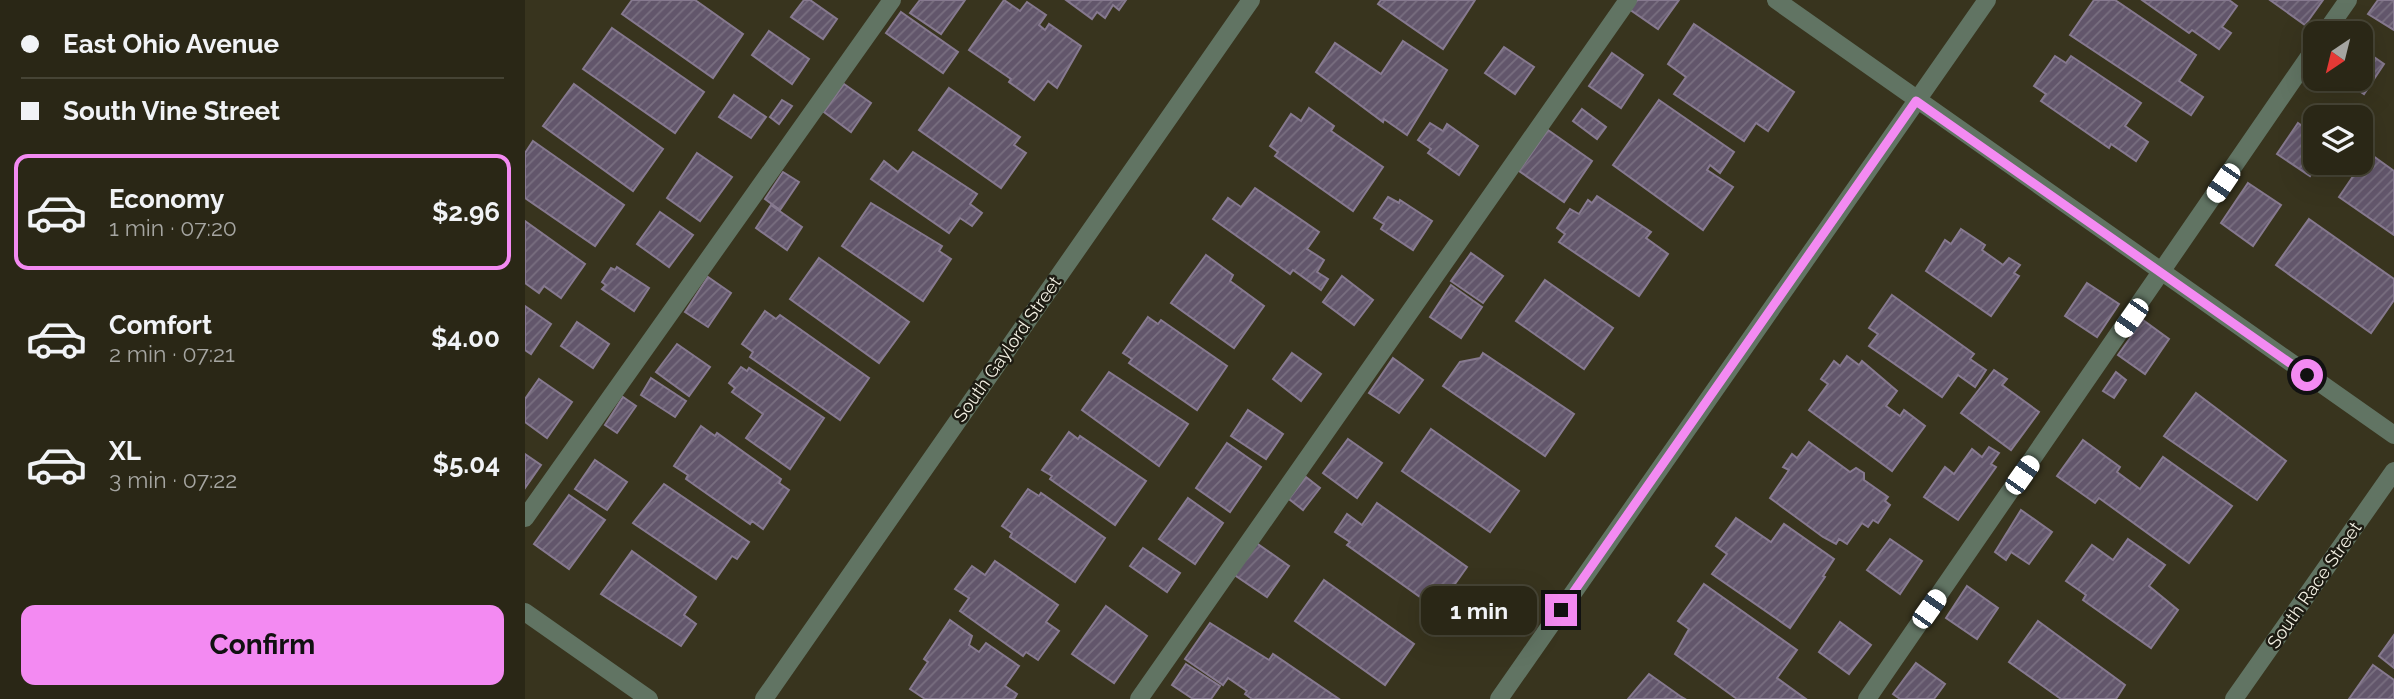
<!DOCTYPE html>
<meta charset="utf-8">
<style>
:root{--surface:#2a2716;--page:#363323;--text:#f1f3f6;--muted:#a5a5a1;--line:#464435;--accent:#f38af2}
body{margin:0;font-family:Raleway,sans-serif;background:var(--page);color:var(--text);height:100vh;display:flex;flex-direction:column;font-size:26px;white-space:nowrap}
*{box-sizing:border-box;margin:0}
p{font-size:23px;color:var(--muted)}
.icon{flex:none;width:38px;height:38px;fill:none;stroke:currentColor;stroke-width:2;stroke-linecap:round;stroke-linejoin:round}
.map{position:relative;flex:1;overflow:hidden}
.side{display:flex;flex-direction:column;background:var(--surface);width:525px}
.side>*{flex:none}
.top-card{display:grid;align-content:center;height:154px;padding:0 21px;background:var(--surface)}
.needle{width:46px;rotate:215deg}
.buttons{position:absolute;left:1778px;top:21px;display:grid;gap:14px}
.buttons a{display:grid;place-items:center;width:70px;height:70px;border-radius:14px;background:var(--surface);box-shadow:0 7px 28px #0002,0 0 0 2px var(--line);font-size:35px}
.end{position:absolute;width:32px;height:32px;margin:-16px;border:9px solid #f38af2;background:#111;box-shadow:0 0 0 4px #111}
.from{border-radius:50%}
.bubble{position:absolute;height:49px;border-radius:14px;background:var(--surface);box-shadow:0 7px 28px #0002,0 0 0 2px var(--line);font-size:23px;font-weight:700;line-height:49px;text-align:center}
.car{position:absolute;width:21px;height:42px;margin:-21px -10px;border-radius:9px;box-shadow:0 0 5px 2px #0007;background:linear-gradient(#fff 24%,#345 0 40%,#fff 0 76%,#345 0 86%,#fff 0)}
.top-card b{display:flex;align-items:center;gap:24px;height:66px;font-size:26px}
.top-card b+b{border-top:2px solid var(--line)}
.top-card i{width:18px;height:18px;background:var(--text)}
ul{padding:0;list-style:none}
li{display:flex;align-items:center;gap:21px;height:116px;margin:0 14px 10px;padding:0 7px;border:4px solid transparent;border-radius:14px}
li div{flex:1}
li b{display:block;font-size:26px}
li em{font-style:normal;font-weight:700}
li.selected{border-color:var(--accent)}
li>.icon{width:63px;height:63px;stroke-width:1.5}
.cta{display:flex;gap:14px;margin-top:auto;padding:14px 21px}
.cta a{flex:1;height:80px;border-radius:14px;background:var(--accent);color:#111;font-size:28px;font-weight:700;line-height:80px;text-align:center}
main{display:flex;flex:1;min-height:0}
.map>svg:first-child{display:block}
.building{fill:url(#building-hatch);stroke:#86798f;stroke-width:2}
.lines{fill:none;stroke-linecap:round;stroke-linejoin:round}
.minor{stroke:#617463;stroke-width:18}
.route{stroke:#f38af2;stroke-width:9}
.labels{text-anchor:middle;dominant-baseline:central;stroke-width:5;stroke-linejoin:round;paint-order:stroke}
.street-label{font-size:18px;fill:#f2efe2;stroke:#1d1b12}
</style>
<main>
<section class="side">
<div class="top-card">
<b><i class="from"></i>East Ohio Avenue</b>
<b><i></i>South Vine Street</b>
</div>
<ul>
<li class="selected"><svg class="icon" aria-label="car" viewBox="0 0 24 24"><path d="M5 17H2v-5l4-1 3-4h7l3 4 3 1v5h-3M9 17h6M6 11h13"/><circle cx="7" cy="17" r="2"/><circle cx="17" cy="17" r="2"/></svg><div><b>Economy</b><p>1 min · 07:20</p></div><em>$2.96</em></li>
<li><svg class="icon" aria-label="car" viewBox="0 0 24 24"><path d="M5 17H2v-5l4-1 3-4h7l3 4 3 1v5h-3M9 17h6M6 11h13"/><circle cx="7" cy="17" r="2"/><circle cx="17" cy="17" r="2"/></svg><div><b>Comfort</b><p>2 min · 07:21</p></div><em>$4.00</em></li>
<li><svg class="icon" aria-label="car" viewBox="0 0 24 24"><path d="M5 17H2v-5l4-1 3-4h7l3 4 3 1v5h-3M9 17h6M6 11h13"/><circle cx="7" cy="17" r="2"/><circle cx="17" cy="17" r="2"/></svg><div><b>XL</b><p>3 min · 07:22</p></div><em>$5.04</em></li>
</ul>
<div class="cta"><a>Confirm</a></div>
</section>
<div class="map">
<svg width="1869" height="699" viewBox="0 0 1869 699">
<defs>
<pattern id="building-hatch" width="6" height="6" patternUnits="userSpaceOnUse" patternTransform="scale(1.75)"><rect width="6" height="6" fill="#62566b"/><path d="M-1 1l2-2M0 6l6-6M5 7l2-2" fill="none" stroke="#796f80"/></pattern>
</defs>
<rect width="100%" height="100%" fill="#38341e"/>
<g class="building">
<polygon points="107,0 170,0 218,34 188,78 97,14"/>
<polygon points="279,0 285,0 312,19 298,39 266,17"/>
<polygon points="395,0 440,0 416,34 385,13"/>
<polygon points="479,0 495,11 502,2 521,15 514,25 520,30 524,24 556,46 532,88 523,81 509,100 484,82 486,79 444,50"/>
<polygon points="541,0 601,0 594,10 588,5 580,18 572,12 567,19"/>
<polygon points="856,0 950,0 918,49 853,4"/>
<polygon points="1111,0 1154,0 1133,29 1104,9"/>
<polygon points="1569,0 1590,0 1671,55 1654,81 1678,97 1666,115 1545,35"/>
<polygon points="1617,0 1704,0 1712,6 1697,27 1706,33 1694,49 1667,30 1664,33"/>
<polygon points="1745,0 1798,0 1780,25"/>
<polygon points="1853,0 1869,0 1869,30 1843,14"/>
<polygon points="376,12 433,52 418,73 361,33"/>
<polygon points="1169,24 1269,92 1243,131 1231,123 1219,141 1149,94 1161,77 1143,64"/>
<polygon points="87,28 179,92 150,133 58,69"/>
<polygon points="244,31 284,59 267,84 227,55"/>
<polygon points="878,41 922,70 882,135 859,119 858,122 791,72 810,43 856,74"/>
<polygon points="979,47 1009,67 990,94 960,73"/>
<polygon points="1836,48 1859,64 1839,94 1817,79 1836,79"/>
<polygon points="1087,53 1118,75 1096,108 1064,86"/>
<polygon points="1530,56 1541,63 1546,56 1616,103 1600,126 1623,142 1611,161 1586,144 1584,148 1516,101 1521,94 1509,86"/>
<polygon points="49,84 138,149 108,191 18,126"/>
<polygon points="319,84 346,103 326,132 299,112"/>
<polygon points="424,88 495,137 489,145 501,153 476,188 394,130"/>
<polygon points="209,95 241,117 226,138 194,117"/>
<polygon points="257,100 267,106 254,124 245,117"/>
<polygon points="1134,100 1209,152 1195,173 1185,165 1182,170 1208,187 1178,230 1088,165"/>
<polygon points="784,108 809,126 806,131 858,167 828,211 750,156 753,152 745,146 766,114 776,121"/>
<polygon points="1057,109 1081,127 1072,139 1048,121"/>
<polygon points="905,123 918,131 922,124 953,146 934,175 903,153 906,149 893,140"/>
<polygon points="1773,123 1790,135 1790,163 1794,163 1785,176 1752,154"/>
<polygon points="1023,130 1067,161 1039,202 994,171"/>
<polygon points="8,141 99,205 70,246 0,198 0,153"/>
<polygon points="388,152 452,194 445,204 457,213 447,226 435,218 424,233 346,179 359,161 373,172"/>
<polygon points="172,153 207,177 175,221 142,198"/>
<polygon points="1844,153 1869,171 1869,235 1814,197"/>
<polygon points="258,172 274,182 255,210 240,199"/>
<polygon points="1723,183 1756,205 1728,246 1696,223"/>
<polygon points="730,188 794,232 782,249 799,260 792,272 803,279 796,290 768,270 765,274 688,219 703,198 716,207"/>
<polygon points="1072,196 1126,232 1121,238 1143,254 1114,296 1034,242 1040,234 1032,228 1045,209 1054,214 1063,200 1067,203"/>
<polygon points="863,197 874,203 875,200 907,221 888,250 856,229 859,224 849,218"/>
<polygon points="346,203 417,246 414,251 426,259 398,301 317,246"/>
<polygon points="246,205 277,227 262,250 231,228"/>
<polygon points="135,212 168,235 144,267 112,244"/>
<polygon points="1784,219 1869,279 1869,300 1846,333 1751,265"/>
<polygon points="0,221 60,264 36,298 19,286 14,293 0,283"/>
<polygon points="1436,229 1460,245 1457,250 1478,265 1484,258 1495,265 1489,273 1494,276 1466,316 1401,271 1420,240 1426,244"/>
<polygon points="946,253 978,276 958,303 926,281"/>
<polygon points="681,255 708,275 705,281 739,306 709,348 646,303"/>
<polygon points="294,258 384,322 354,363 265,299"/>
<polygon points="92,267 124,288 109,311 77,289 81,285 77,282 86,268 90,270"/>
<polygon points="817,276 848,300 829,325 798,302"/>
<polygon points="183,277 206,293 183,327 160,312"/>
<polygon points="1020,280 1088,328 1059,369 991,321"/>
<polygon points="1562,283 1594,304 1572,337 1540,316"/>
<polygon points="926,285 957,307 936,338 905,317"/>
<polygon points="1367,295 1449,354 1445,359 1461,370 1450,387 1433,375 1417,397 1344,346 1353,334 1344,328"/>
<polygon points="0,306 26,324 6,354 0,350"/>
<polygon points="240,311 251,319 255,315 344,378 315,420 225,357 228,352 217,344"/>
<polygon points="623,317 633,324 636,320 702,366 672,410 604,363 607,359 598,353"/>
<polygon points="1618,320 1644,339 1620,374 1593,355"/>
<polygon points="52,322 84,344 68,368 36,346"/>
<polygon points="152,344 185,367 164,396 131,372"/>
<polygon points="767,353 796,374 776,401 748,379"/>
<polygon points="958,353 1049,414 1020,456 918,386 935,362 955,358"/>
<polygon points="1322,356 1334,365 1337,361 1372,391 1361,406 1375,416 1379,410 1400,426 1367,471 1284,410 1303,384 1296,379 1309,361 1315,366"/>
<polygon points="868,358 898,380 874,413 844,393"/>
<polygon points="216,367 222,371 224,368 299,418 265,469 221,438 238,414 207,392 210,388 204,383"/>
<polygon points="1469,370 1482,379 1477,385 1514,412 1486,450 1436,413"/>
<polygon points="584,372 663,424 634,466 557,410"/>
<polygon points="1591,372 1601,380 1589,398 1578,391"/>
<polygon points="126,378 161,401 150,417 116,395"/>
<polygon points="14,379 47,402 22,438 0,422 0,399"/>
<polygon points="1671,393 1761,461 1732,500 1639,436"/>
<polygon points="98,397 111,406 92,433 80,425"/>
<polygon points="723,410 758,434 741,459 706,436"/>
<polygon points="176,426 190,436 192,433 256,479 254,483 264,490 238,529 227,521 225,524 161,479 163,475 149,466"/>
<polygon points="906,429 994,491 965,532 877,471"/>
<polygon points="544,432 553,439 555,436 621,481 590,525 525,479 527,476 517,470"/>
<polygon points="823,439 857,463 832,498 798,473"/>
<polygon points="1558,440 1595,467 1592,472 1615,489 1638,457 1707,506 1664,563 1574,498 1570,503 1532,476"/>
<polygon points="1284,442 1325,472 1331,468 1339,473 1339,480 1363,497 1360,501 1365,505 1353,523 1348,520 1343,527 1337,523 1322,544 1314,539 1311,544 1298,537 1245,498 1264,470 1258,467 1267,454 1272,458"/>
<polygon points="702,443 736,467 705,512 671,488"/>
<polygon points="1464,447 1474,453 1466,464 1471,467 1433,520 1399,497 1420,467 1429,474 1447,449 1457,457"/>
<polygon points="0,454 16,465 0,488"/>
<polygon points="70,460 102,482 82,510 50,489"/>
<polygon points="781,477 795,488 778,510 764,499"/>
<polygon points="139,484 224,542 212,559 207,556 191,579 108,523"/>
<polygon points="503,489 514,496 516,493 580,538 550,582 485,537 487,533 477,526"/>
<polygon points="44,495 80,520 44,569 9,544"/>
<polygon points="663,498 698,523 670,564 634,539"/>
<polygon points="852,503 942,567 912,609 822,545 825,542 810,532 822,514 837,525"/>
<polygon points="1496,510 1527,532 1504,564 1486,552 1481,560 1470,552"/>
<polygon points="1211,518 1246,542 1259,524 1309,559 1298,576 1300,577 1265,628 1187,574 1202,554 1191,546"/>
<polygon points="1365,539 1397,561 1375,594 1342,570"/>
<polygon points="1603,539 1640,565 1624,586 1653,610 1626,648 1558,600 1561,595 1541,581 1567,545 1588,560"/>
<polygon points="730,542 764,566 742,597 708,574"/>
<polygon points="618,548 655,573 642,592 605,566"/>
<polygon points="107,551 171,597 159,615 171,624 156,646 76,594"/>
<polygon points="470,561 533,605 521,622 534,631 513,660 501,652 498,656 435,611 444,598 430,589 447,566 460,575"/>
<polygon points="799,580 889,644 860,685 770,621"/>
<polygon points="1179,584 1272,650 1252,678 1281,699 1212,699 1150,654 1164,629 1153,621"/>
<polygon points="1442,586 1473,608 1452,639 1421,618"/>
<polygon points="581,606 622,636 589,683 547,654"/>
<polygon points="425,620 447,636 444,645 454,652 461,643 494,666 480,686 492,694 489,699 400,699 385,689 403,662 399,659"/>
<polygon points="1513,621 1600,685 1591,699 1536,699 1484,662"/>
<polygon points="1315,622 1346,645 1324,674 1294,652"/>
<polygon points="685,623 744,660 748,654 814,699 727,699 720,694 722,691 703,678 698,685 660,659"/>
<polygon points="1869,635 1869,668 1854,656"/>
<polygon points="1391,663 1420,684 1409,699 1375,699 1368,694"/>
<polygon points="661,664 695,686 686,699 668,699 647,685"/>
<polygon points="1848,665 1869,680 1869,699 1824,699"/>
<polygon points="1124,674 1155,696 1160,699 1103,699"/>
</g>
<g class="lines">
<g class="minor">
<polyline points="1251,0 1869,435"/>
<polyline points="1800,33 1823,0"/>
<polyline points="0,518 367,0"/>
<polyline points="0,612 124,699"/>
<polyline points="239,699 726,0"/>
<polyline points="614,699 1103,0"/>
<polyline points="974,699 1462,0"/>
<polyline points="1342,699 1790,48"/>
<polyline points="1709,699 1869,471"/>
</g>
</g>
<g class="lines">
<polyline class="route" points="1036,610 1391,101 1782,375"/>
</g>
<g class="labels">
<g class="street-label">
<text transform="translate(482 349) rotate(-55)">South Gaylord Street</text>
<text transform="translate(1789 585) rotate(-55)">South Race Street</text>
</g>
</g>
</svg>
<div class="buttons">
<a><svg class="needle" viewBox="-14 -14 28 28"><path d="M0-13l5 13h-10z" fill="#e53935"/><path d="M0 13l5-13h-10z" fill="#a5a5a1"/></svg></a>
<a><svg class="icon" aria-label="layers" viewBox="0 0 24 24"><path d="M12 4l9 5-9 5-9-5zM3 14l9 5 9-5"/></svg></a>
</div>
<i class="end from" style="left:1782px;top:375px"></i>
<i class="end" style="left:1036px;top:610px"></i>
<div class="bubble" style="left:896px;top:586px;width:116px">1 min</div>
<i class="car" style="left:1698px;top:183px;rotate:214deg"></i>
<i class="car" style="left:1606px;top:318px;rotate:215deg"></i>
<i class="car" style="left:1497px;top:475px;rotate:35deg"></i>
<i class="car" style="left:1404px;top:609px;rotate:35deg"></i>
</div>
</main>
